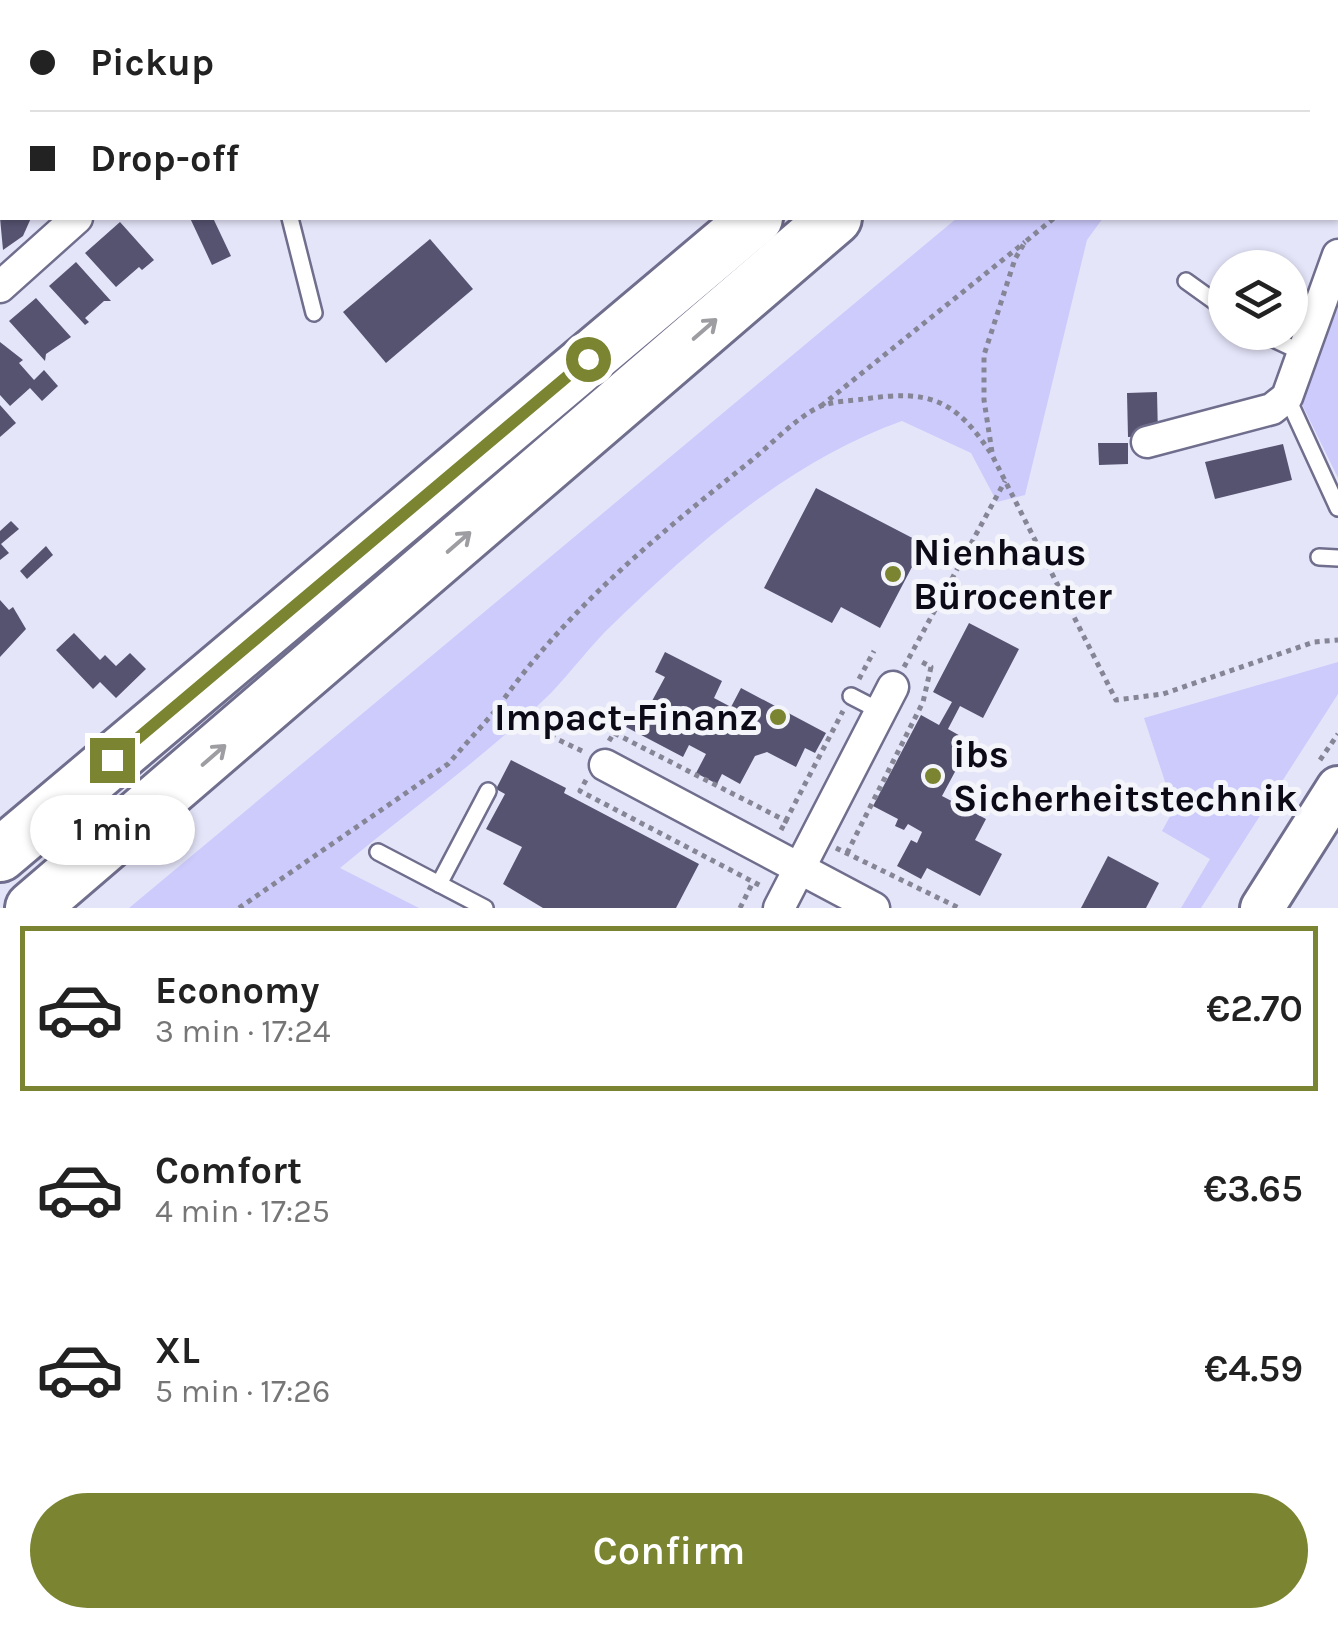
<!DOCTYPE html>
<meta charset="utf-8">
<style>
:root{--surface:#fff;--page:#f6f6f6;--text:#222;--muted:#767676;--line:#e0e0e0;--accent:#7b8430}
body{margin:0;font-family:Karla,sans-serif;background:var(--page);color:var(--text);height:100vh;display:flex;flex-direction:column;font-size:38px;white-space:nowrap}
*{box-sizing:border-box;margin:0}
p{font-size:32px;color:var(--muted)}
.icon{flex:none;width:55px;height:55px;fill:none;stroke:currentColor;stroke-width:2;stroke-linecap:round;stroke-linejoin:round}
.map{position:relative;height:908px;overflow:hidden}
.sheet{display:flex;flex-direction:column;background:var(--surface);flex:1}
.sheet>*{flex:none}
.guide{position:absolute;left:0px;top:0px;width:1340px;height:220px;box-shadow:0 2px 8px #0004;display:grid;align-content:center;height:220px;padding:0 30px;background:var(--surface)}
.buttons{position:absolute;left:1208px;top:250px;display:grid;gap:20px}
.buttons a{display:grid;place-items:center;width:100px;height:100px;border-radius:50%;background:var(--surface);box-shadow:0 2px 8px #0004;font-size:50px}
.end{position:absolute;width:45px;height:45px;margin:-22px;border:12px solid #7b8430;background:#fff;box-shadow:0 0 0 5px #fff}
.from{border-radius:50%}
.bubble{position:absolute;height:70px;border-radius:35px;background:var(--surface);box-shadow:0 2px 8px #0004;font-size:32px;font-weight:600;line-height:70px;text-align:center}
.guide b{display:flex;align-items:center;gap:35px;height:95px;font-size:38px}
.guide b+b{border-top:2px solid var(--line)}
.guide i{width:25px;height:25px;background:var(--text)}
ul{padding:18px 0 0;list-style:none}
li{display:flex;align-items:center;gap:30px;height:165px;margin:0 20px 15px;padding:0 10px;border:5px solid transparent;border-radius:0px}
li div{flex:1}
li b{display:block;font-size:38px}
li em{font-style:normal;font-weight:600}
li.on{border-color:var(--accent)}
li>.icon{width:90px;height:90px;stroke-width:1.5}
.action{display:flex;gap:20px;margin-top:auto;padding:20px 30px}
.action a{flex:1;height:115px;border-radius:60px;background:var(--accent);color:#fff;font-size:40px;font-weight:600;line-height:115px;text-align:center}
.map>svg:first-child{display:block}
.green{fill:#cdcbfc}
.building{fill:#555370}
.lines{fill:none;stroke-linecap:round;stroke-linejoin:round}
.lane-casing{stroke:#706e8d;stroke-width:20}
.street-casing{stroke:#706e8d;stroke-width:35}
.secondary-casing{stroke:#706e8d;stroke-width:48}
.highway-casing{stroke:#706e8d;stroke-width:58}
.path{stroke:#858596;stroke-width:5;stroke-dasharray:5 5;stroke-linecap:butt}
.lane{stroke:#fff;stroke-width:15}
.street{stroke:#fff;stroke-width:30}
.secondary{stroke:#fff;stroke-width:42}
.highway{stroke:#fff;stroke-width:52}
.oneway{stroke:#9d9da2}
.route{stroke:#7b8430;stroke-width:12}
.poi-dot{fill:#7b8430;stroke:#f4f4fb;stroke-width:4}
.labels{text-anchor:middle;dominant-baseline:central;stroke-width:10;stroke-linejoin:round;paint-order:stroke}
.poi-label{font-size:38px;font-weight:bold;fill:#0b0a16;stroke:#f4f4fb;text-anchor:start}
</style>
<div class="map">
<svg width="1338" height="908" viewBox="0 0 1338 908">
<rect width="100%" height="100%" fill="#e5e5fa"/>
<g class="green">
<path d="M957,218H1103L1087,240L1025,495L997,502L971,453L902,421C790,461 697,543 612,625C590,646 572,671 551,693C486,756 410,810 340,868L419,908H129Z"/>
<polygon points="1338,286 1338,478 1297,394"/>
<polygon points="1338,662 1338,694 1201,908 1181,908 1210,859 1162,831 1174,809 1144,718"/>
</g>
<g class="building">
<polygon points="0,218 31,218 23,236 3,250"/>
<polygon points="190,218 213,218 231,256 212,265"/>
<polygon points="120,222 154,260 142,270 139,267 116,287 85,253"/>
<polygon points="430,239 473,289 386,363 343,312"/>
<polygon points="76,262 111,301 104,301 85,318 89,322 85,325 49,286"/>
<polygon points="36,298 71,337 46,354 45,361 9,321"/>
<polygon points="0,342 23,360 19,363 34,380 44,370 58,386 42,401 30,388 10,406 0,395"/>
<polygon points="1157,392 1158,436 1128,437 1127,393"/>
<polygon points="0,405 16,423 0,437"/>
<polygon points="1098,443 1128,443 1128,464 1099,465"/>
<polygon points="1283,444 1292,480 1215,499 1205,462"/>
<polygon points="816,488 924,544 880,628 841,607 832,623 764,588"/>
<polygon points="11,521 19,529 1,544 9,553 0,560 0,531"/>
<polygon points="46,546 53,555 27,579 20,571"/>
<polygon points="0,600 9,610 13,607 26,629 0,657"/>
<polygon points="969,623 1019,649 983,718 960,706 948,729 971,742 942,796 986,819 975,840 1002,854 980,896 927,868 921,879 897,866 911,840 917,843 922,832 908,824 904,830 895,826 898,819 873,806 921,715 939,725 952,702 933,692"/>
<polygon points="74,633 100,660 105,655 116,666 130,653 146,669 116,698 100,682 93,689 56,650"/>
<polygon points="665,652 722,681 714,698 731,707 741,688 826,733 815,753 805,748 796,767 767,752 755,756 740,784 722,774 717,784 696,773 706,754 689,745 683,757 626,727 637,707 646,712 665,677 655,672"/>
<polygon points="511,760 566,788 564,793 699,864 676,908 543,908 503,884 522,847 486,829 505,794 496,789"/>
<polygon points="1108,856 1159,883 1146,908 1081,908"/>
</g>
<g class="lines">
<g class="lane-casing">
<g id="lane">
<polyline points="488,0 491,2"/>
<polyline points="274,2 276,0"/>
<polyline points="290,218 314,313"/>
<polyline points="1186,281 1225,309"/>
<polyline points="1258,332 1301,352"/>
<polyline points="1287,397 1338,508"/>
<polyline points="1319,557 1338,558"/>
<polyline points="851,696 880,711"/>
<polyline points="378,852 485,908"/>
<polyline points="439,884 488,791"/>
</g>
</g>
<g class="street-casing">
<g id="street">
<polyline points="0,157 2,159"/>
<polyline points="0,287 77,218"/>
<polyline points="1147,442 1272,409 1287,397 1338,255"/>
<polyline points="605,765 874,908"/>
<polyline points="779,908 893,687"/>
</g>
</g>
<g class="secondary-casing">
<polyline id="secondary" points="1262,908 1338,788"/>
</g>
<g class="highway-casing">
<g id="highway">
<polyline points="1010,2 1013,0"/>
<polyline points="1092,2 1095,0"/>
<polyline points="0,855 756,218"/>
<polyline points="32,908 835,218"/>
</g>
</g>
<g class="path">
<polyline points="821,406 1025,242"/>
<polyline points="992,452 984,400 984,355 1015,259 1025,242 1054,218"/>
<polyline points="904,667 1005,481"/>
<polyline points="859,679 874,651"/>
<polyline points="609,741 614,733 792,824"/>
<path d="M582,751L496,710C564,612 654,538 747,464C769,447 794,419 819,407C831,401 851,401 864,399C930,389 956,400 992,455L1116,700L1163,694L1314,642L1338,640"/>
<polyline points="1320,760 1338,734"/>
<polyline points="586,780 580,791 763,887"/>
<polyline points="781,830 843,711"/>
<polyline points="836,848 959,908"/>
<polyline points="847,853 923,702 931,667 922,662"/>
<polyline points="239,908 448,764 496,710"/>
<polyline points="740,908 752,884"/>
</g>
<use href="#lane" class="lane"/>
<use href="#street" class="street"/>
<use href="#secondary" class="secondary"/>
<use href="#highway" class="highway"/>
</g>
<defs><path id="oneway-shaft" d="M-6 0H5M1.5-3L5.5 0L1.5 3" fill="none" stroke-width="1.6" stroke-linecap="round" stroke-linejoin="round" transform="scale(2.5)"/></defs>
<g class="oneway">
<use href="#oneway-shaft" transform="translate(705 329) rotate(-41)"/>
<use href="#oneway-shaft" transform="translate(459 542) rotate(-41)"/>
<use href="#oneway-shaft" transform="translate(214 755) rotate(-41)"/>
</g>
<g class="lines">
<polyline class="route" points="112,760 588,359"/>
</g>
<g class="poi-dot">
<circle cx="893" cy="574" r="10"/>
<circle cx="778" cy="717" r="10"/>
<circle cx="933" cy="776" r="10"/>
</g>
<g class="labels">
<g class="poi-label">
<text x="913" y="552">Nienhaus<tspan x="913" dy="44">Bürocenter</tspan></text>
<text x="758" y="717" text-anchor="end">Impact-Finanz</text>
<text x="953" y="754">ibs<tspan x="953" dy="44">Sicherheitstechnik</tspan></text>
</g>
</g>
</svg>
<div class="buttons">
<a><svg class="icon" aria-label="layers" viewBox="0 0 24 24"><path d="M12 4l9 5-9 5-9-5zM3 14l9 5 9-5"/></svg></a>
</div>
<i class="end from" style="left:588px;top:359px"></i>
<i class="end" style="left:112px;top:760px"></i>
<div class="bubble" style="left:30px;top:795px;width:165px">1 min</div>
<div class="guide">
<b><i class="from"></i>Pickup</b>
<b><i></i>Drop-off</b>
</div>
</div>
<section class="sheet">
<ul>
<li class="on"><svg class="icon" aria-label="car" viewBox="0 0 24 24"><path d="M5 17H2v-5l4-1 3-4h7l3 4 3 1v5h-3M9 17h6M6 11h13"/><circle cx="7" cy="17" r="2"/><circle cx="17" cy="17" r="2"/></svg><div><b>Economy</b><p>3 min · 17:24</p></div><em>€2.70</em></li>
<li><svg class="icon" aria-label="car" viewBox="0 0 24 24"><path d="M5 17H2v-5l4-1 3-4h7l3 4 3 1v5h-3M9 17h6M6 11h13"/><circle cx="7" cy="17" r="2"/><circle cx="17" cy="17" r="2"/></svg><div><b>Comfort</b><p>4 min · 17:25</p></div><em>€3.65</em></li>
<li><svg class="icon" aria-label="car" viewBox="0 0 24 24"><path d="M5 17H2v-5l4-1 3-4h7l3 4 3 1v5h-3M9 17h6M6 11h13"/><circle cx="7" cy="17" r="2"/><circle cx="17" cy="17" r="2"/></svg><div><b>XL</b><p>5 min · 17:26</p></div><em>€4.59</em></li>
</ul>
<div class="action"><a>Confirm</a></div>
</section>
